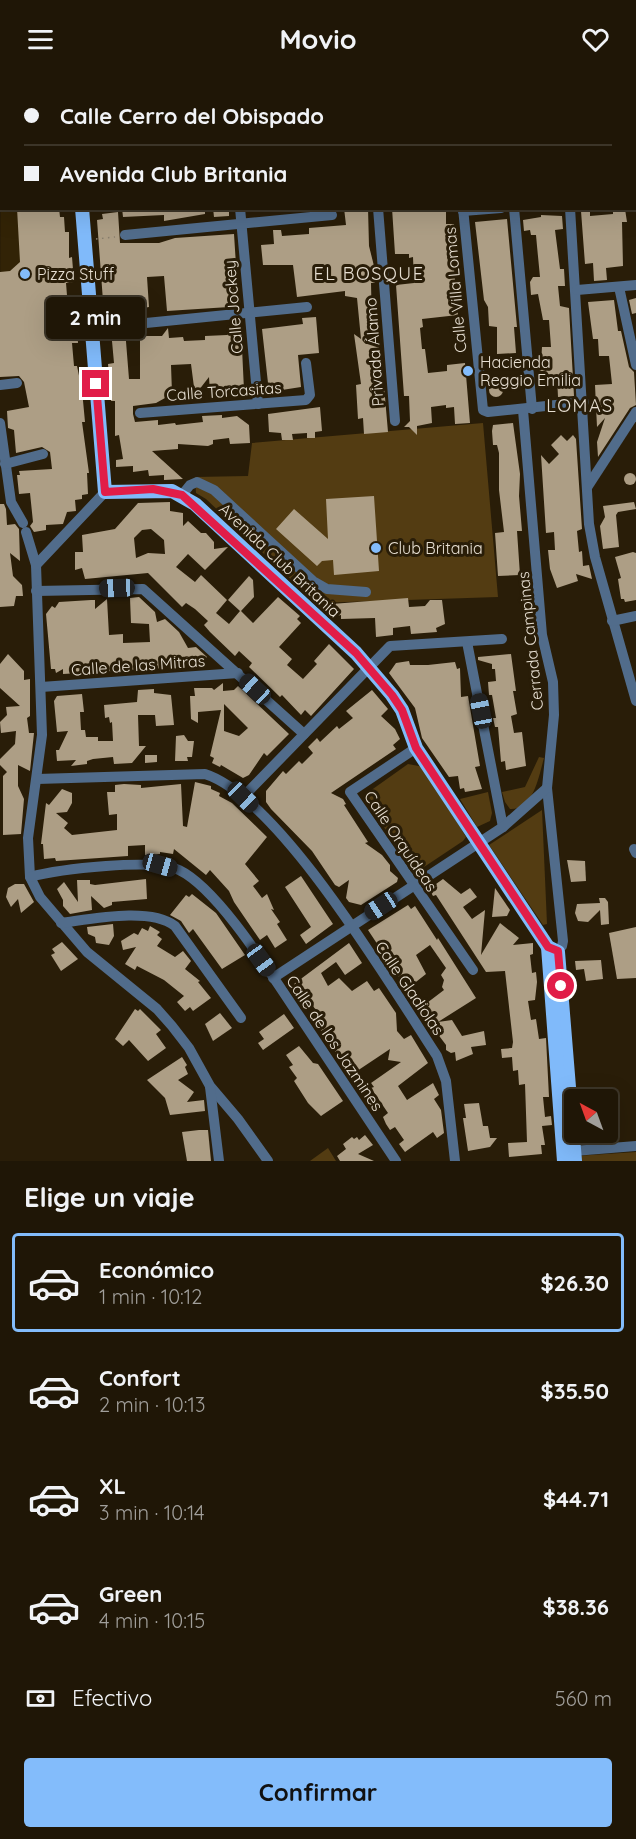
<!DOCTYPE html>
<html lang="es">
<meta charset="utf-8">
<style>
:root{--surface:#1f1606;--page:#271f10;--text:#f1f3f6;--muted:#a19f9b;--line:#3c3528;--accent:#83bcfb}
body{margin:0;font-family:Quicksand,sans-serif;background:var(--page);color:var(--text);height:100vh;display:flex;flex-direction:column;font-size:22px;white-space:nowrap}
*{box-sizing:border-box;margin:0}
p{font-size:20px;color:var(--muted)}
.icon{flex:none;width:33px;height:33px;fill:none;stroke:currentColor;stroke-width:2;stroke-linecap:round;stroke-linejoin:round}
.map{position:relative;height:1083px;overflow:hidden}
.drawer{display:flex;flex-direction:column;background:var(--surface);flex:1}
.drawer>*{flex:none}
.top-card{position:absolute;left:0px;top:0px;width:636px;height:132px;box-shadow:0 6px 24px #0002,0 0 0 2px var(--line);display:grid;align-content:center;height:132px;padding:0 24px;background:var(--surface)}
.needle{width:39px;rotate:319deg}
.tools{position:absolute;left:564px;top:1011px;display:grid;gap:12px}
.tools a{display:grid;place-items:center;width:54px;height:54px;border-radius:6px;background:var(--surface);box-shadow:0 6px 24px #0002,0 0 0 2px var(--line);font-size:30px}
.end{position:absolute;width:27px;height:27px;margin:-14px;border:8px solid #e11d48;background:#fff;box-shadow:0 0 0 3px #fff}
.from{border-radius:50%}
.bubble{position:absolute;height:42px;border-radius:6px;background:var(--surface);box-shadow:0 6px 24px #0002,0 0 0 2px var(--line);font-size:20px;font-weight:700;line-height:42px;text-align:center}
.car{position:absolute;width:18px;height:36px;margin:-18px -9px;border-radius:8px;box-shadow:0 0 4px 2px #0007;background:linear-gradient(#222 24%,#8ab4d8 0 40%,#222 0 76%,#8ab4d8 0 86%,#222 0)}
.top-card b{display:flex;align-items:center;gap:21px;height:57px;font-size:22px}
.top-card b+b{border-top:2px solid var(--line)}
.top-card i{width:15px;height:15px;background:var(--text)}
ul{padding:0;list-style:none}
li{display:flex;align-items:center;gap:18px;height:99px;margin:0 12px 9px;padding:0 12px;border:3px solid transparent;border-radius:6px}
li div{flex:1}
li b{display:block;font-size:22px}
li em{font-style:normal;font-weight:700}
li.current{border-color:var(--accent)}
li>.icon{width:54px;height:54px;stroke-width:1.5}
h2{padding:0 24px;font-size:27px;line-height:72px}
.pay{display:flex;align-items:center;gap:15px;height:66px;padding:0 24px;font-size:22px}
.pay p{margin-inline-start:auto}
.action{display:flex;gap:12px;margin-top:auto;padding:12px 24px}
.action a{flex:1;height:69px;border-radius:6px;background:var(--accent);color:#111;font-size:24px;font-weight:700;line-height:69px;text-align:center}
header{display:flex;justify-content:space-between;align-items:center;height:78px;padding:0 24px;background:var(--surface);font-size:27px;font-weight:700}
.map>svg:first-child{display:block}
.built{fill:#322306}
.green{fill:#533c12}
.building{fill:#ad9e85;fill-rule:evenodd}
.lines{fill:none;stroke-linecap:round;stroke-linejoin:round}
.path{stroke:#887e6d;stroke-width:1.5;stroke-dasharray:1.5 4.5;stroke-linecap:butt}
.minor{stroke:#516c8b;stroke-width:10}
.major{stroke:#80bafa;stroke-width:14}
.route{stroke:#e11d48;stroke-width:8}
.poi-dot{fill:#83bcfb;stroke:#291d08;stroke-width:2}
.labels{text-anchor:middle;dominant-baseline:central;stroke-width:6;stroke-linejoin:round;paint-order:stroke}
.poi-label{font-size:16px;fill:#e7dfd2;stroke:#291d08;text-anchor:start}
.street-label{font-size:16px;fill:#e7dfd2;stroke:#291d08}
.neighbourhood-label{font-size:18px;letter-spacing:1.5px;fill:#e7dfd2;stroke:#291d08}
</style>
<header><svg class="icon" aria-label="menu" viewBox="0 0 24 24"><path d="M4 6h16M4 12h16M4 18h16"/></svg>Movio<svg class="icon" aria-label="heart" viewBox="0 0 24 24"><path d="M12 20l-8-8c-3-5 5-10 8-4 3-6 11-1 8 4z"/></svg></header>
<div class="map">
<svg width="636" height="1083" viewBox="0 0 636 1083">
<rect width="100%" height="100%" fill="#291d08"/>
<polygon class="built" points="1,94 2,130 33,131 0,278"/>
<g class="green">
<polygon points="483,345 498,519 316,525 206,421 196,415 195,399 248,398 252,365"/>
<path d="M539,679L544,680C539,697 534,732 510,731L505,724L502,714L525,709Z"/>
<polygon points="408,686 424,689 466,759 463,763 415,795 363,718"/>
<polygon points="488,714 492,735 490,743 477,749 460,721"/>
<polygon points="542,732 547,846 543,847 489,767"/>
<polygon points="328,1070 336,1083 310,1083"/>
<polygon points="636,1074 636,1083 576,1083 576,1078"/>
</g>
<g class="building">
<polygon points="17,130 59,130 60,139 64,139 65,154 69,154 69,180 72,179 74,204 66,205 68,230 76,229 78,265 72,265 74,288 77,288 82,312 85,344 82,344 89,395 87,395 88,416 82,417 82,421 75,422 76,433 67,434 63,446 46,447 46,452 34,454 30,448 33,444 30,415 19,416 17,397 20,397 19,393 52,391 50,374 42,369 16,375 14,352 8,350 7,333 29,329 24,304 19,298 0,299 0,194 10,193 20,184"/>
<polygon points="122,130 205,130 205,136 164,143 164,137 123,139"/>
<polygon points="213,130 229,130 229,138 214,139"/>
<polygon points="344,130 368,130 369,168 374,188 375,205 371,205 372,252 375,268 378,268 380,272 380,280 377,280 380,308 384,308 388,354 364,356 363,340 358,341 356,307 361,306 354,256 361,261 357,220 345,218 345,213 297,219 293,187 263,187 261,167 274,166 273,152 281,152 282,158 309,156 309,150 346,147"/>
<polygon points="392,130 446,130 446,146 454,146 456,165 447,166 448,187 454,191 458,237 422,241 423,249 420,250 422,271 425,271 428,295 447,293 447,287 465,285 470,345 455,346 454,329 446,330 446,327 431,329 432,345 417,348 417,357 409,349 404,349 410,343 409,318 404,318 396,207 414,205 413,179 409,180 409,176 395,176"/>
<polygon points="625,131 627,144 622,144 623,188 606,190 607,202 594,203 593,185 585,186 581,133 590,133 590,138 613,136 613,132"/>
<polygon points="118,134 120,165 159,165 175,160 234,156 238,218 235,218 236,224 228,225 229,229 167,233 164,198 147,199 149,229 109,236 108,223 103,223 97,142 103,141 102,136"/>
<polygon points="541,137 562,138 563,151 555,152 560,191 564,191 565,208 558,208 560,228 569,230 574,318 558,319 557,299 540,301 539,285 541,285 542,269 551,269 549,242 543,242 538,216 531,217 530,204 533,199 540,199 537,168 536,157 531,157 530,152 524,153 523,142 541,139"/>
<polygon points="507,141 517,249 514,249 516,275 497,276 497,249 489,248 488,229 484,222 475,144"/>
<polygon points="636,220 636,235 632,236 629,222"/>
<polygon points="614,222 618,253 621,253 629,289 634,294 636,327 630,330 598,379 597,364 605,340 597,349 595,307 612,306 609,278 599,278 598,261 593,261 588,224"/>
<polygon points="316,239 319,275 298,277 301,309 269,314 262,251 303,246 302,240"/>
<polygon points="227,249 241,249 244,312 210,315 209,299 195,317 191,286 171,287 172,315 167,315 165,320 156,325 133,328 133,336 135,344 158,342 158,347 175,345 176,347 203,344 202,338 222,337 222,340 237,338 249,347 250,365 230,366 229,360 213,362 213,366 208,368 178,366 178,371 152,373 183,401 164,402 164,397 149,398 148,392 133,394 133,388 116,389 116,382 123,381 119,357 115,358 115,323 111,323 108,286 114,285 111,252 125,251 129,301 140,301 140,258 162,258 168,250 169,260 183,259 184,263 205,262 205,258 227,257"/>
<circle cx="496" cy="312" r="7"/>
<polygon points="320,329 322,353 315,354 315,360 307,360 307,355 292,356 293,362 282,362 281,355 269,354 268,336"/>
<polygon points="513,345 520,396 519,418 522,453 517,453 520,497 498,498 495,455 504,454 499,412 499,375 497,367 493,367 492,353 493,347"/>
<polygon points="561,357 567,363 573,357 576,361 582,451 577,453 579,474 582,473 583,488 589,487 592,501 576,496 578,503 557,510 550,491 548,472 555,472 554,454 546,455 541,377 549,386 559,376 551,367"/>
<circle cx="630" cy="401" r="6"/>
<polygon points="374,418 379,493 334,497 333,482 322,483 317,488 276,451 294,431 328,461 326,421"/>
<path d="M170,424V433L183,435V448L188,443L201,455H206L214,464V471L228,469L205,492L188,476L176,489L195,504L201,497L227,522L216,535L229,546L240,533L228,522L249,498L253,502L254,519L241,533L253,545L278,519L300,538L297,541L301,545L279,569L292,581L287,587L303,601L317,586L314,583L329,566L354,591L311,638L305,632L301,637L282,617L280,619L249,589L252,585L239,573L235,578L210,554L204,547L208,543L195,531L186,525L182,529L148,495L85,501L82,490L75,492V474H83L82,457L115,451L138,425ZM151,451L164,462L165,476L148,475L136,480L134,460L142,452Z"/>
<polygon points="634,424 636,431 618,434 616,437 619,469 603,471 600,448 605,439 603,428"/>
<polygon points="0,426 4,426 6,431 7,447 15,446 19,451 20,483 10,475 13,498 22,507 23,518 16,518 14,528 0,529"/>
<polygon points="633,474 636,475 636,522 625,524 624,521 621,521 618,501 621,500 615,479"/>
<polygon points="139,519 155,534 157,544 165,541 179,554 188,570 196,569 207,579 199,587 169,587 165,590 63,596 63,591 56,595 55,591 51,591 46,536 52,528 55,530 59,524 91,522 95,522 95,531 107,521 109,557 123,556 123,565 150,564 149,546 131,545 130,520"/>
<polygon points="408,520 409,529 425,528 430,522 442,522 445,546 436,550 437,554 411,556 410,548 393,550 393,557 376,559 375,540 341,541 341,537 332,539 319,527"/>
<polygon points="8,576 24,593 24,602 30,601 30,638 27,640 29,655 34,655 30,693 18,687 18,708 24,721 21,756 3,757 3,698 7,694 0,687 0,681 15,666 16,653 1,655 0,644 7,637 6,629 20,628 0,610 0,586"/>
<polygon points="511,576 516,613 513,613 517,636 511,638 514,655 522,654 526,688 506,692 505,683 501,684 498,649 495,649 493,640 496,640 492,617 489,617 488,604 496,603 495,591 492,591 492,586 478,582 478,579"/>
<polygon points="409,583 410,587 428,587 455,584 457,591 460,590 461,619 468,618 480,688 475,689 482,711 465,714 464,710 460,711 458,698 449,699 422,660 415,630 389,595 396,585"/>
<path d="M223,605V613L234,612L238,608L289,656L267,678L264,675L249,697L243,700L221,687L220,689L212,685L214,680L210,678L221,632L198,634V645L191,641L190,618H195L194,610H212L214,612ZM224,626L248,650L239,658L224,653Z"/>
<polygon points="154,611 154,615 171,617 174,647 156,648 155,637 138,637 139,668 146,668 132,685 114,686 113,679 93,681 87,683 87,686 71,688 76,682 57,683 56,672 59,672 68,653 57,654 54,623 57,618 82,616 84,634 80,634 81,652 85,652 86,659 98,659 98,663 113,663 112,644 110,645 109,639 105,640 104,627 137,624 138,612"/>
<polygon points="372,612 388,631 381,638 395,651 400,661 393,667 396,671 331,715 343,721 346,726 344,727 368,764 365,765 382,777 390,787 390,793 398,800 397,804 361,827 349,824 346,820 349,802 339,809 335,807 312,773 271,731 266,724 266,713 283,693 286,696 299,683 302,686 313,675 308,669 317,660 320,664 337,648 339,651 353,640 346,633"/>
<polygon points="184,657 188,663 194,663 192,679 187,679 188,683 175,683 176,658"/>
<polygon points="145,677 157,677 157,684 145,685"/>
<polygon points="195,704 211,708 211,711 220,715 219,718 232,725 267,759 245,786 259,803 253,808 262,820 267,816 274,832 271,831 280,844 277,846 287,862 275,870 267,857 260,862 234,824 229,813 210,792 206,797 174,771 173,776 160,774 160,776 145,777 145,767 128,768 128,778 56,783 55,780 44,781 43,766 41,766 46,725 49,727 62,711 72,715 72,725 67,734 56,735 68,745 64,750 72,757 117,752 117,736 109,737 107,714 115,714 115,707 124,706 141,707 141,710 181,706 183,748 187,749"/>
<polygon points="567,782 585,783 586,803 571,804"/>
<polygon points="301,798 333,846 306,866 300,857 311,849 285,809"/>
<polygon points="146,801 147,821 112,824 112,827 104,830 91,818 92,832 70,836 63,828 63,822 57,811 64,804 78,824 77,802 90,802 90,806 95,807"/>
<polygon points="443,801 461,816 470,810 477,819 463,829 472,841 485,832 481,877 500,845 519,860 513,867 533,865 533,876 530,877 532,895 536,894 537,904 535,922 528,923 531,942 536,941 539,961 546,960 549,1019 543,1019 545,1039 551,1038 552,1047 542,1048 545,1067 541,1067 542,1076 509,1079 508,1065 527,1064 525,1006 519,1007 518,992 513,993 512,979 502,980 501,971 512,970 513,964 505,893 486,894 436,817 433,818 429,811"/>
<polygon points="15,806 24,806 34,824 21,835 18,821 11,829 6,819 8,810"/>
<polygon points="495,810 510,832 507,838 492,839"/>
<polygon points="192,816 216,835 245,877 222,891 193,851 189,855 181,843 170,837 186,817 189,819"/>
<polygon points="599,820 605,820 608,824 609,846 601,847 600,832 588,844 578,843 575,835 577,826 600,825"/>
<polygon points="408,827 411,831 415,828 437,862 438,860 476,920 438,944 452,942 462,958 484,953 486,967 471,969 473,976 456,983 455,974 451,975 446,972 446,967 419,931 444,912 442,909 444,902 441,897 446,890 430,867 416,877 426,896 407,911 368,852"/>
<polygon points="113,846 114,858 109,867 96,865 95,859 88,856 87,849"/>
<polygon points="150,848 160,854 157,857 162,861 157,868 175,879 183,873 191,883 185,891 200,903 198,904 211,920 193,933 190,929 185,933 177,924 184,918 164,902 137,888 135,892 125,886 136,869 123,872 121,863 134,855 138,857 142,850 148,853"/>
<polygon points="636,849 636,900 617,901 609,855"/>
<polygon points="62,864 78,881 61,893 51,877 55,875 52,871"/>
<polygon points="349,865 362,885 345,897 336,884 321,895 328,908 339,900 352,913 367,903 374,913 379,910 396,935 397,953 404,961 411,957 428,985 398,1008 407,1022 433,1005 439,1017 434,1021 441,1032 444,1055 437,1060 433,1054 405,1074 399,1066 404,1062 395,1049 390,1052 386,1046 383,1039 388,1035 371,1010 374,1009 371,1005 401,984 388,982 390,971 351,997 332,969 339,965 328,949 321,953 311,939 318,935 308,921 302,925 296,917 299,915 294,906"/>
<polygon points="601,882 603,901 586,903 584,891 576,892 575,883"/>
<polygon points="135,931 138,933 140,931 161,952 156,956 166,970 148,983 129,962 123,968 115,961"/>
<polygon points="220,935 232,950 213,963 205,946"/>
<polygon points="284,936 294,950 263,972 258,965 264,961 259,954"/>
<polygon points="299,968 313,985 318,986 343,1023 321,1038 308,1025 294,1003 297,1000 289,989 293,987 286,977"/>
<polygon points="182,979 187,987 185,989 188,996 178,1002 194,1014 187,1024 204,1022 205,1033 170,1037 165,1020 147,1002"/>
<polygon points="479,1025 483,1048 488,1048 490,1060 497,1060 490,1069 468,1073 463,1040 466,1040 464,1026"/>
<polygon points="199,1052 208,1052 211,1083 187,1083 182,1054"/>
<polygon points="365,1057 373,1067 358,1076 374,1083 340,1083 337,1078 346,1071 343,1066 352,1059 354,1061 357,1059 359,1062"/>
</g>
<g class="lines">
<g class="path">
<polyline points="455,2 461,0"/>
<polyline points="96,161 115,159"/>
</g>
<g class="minor">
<polyline points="80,2 80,0"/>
<polyline points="634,120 636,120"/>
<polyline points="240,130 258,326"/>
<polyline points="378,130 395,343"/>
<polyline points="463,130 483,332 488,334 584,324"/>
<polyline points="514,130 532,331"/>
<polyline points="570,130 589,446 595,479 636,623"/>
<polyline points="463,133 501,130"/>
<polyline points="125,157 332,137"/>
<polyline points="619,209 636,287"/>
<polyline points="577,212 636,207"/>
<polyline points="136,246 307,229"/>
<polyline points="0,307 17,305"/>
<polyline points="523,332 542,557 553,604 554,637 547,710 563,863 562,868 553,877"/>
<polyline points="140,335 306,322 310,317 306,285"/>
<polyline points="0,345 11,424 23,445"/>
<polyline points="5,386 43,376"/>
<polyline points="588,408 636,334"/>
<polyline points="182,417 190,407 197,404 214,412 313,503 327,511 366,514"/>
<polyline points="26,454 36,487 42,657 28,760 30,799 40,819 87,874 157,931 172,948 189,970 210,1008 238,1041 268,1083"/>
<polyline points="36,487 105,414"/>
<polyline points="36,513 143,511 304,656"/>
<polyline points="612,543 636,538"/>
<polyline points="467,564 503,749"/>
<polyline points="41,609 238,595"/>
<polyline points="416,670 350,714 473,892"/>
<path d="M37,701L205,696C280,720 392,910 437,978L446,1003L455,1083"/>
<polyline points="243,719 390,568 502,561"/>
<polyline points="634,771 636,775"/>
<path d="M30,799C59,791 154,780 179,792C219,811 274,901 300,939C332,987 364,1035 396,1083"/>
<path d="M61,845C92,841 150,829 175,848L241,940"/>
<polyline points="273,900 503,749 547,710"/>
<polyline points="210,1009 219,1083"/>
<polyline points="574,1073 636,1068"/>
</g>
<g class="major">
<polyline points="480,2 486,0"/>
<polyline points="530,2 535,0"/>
<polyline points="634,30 636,30"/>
<polyline points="0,53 2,53"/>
<polyline points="0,74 2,75"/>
<polyline points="82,130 105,414 172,413 195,426 356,575 392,617 402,632 416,670 548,869 558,874 575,1083"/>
<polyline points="548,869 564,1083"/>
</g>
</g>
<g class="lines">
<polyline class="route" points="96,306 105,414 153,411 182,417 356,575 392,617 402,632 416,670 548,869 558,873 561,908"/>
</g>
<g class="poi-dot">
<circle cx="25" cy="196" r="6"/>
<circle cx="468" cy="293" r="6"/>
<circle cx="376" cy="470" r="6"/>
</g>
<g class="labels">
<g class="poi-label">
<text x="37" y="196">Pizza Stuff</text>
<text x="480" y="284">Hacienda<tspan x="480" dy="18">Reggio Emilia</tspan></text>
<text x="388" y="470">Club Britania</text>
</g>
<g class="street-label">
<text transform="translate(455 212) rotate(-95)">Calle Villa Lomas</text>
<text transform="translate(233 229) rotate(-95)">Calle Jockey</text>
<text transform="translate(374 274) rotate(-94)">Privada Álamo</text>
<text transform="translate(224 313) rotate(-4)">Calle Torcasitas</text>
<text transform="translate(280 482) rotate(43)">Avenida Club Britania</text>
<text transform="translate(530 563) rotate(-96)">Cerrada Campinas</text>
<text transform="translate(138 587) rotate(-4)">Calle de las Mitras</text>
<text transform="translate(401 763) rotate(56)">Calle Orquídeas</text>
<text transform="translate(410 910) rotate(56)">Calle Gladiolas</text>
<text transform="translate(335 965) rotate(56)">Calle de los Jazmines</text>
</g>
<g class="neighbourhood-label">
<text x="369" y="195">EL BOSQUE</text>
<text x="580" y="327">LOMAS</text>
</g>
</g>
</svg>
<div class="tools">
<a><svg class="needle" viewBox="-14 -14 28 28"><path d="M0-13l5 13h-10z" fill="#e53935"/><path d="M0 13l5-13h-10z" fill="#a19f9b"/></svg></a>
</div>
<i class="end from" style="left:561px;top:908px"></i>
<i class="end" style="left:96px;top:306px"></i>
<div class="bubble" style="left:46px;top:219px;width:99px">2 min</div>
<i class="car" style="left:117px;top:510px;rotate:268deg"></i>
<i class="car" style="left:255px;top:611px;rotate:313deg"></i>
<i class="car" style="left:481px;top:633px;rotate:349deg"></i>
<i class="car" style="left:243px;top:719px;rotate:134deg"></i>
<i class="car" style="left:160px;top:787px;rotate:106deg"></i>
<i class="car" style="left:381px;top:828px;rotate:237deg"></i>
<i class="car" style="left:261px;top:882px;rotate:144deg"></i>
<div class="top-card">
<b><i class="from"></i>Calle Cerro del Obispado</b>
<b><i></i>Avenida Club Britania</b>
</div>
</div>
<section class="drawer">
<h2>Elige un viaje</h2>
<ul>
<li class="current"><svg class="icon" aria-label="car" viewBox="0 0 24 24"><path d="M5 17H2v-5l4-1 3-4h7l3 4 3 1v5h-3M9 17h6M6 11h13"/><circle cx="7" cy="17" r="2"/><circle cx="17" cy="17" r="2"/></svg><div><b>Económico</b><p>1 min · 10:12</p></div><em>$26.30</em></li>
<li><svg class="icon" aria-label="car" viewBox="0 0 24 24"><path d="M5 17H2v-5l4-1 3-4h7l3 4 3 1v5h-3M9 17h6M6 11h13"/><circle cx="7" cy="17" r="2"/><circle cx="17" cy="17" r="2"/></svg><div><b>Confort</b><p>2 min · 10:13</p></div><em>$35.50</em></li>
<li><svg class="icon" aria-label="car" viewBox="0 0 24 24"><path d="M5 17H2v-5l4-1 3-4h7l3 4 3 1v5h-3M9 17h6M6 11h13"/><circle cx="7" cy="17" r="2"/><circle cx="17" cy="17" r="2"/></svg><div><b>XL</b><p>3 min · 10:14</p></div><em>$44.71</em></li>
<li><svg class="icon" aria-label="car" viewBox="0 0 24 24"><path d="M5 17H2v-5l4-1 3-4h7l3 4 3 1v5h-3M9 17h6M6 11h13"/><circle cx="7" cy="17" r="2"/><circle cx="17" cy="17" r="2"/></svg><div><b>Green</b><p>4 min · 10:15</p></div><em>$38.36</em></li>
</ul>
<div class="pay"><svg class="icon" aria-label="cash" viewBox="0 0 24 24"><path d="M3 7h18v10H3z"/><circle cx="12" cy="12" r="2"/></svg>Efectivo<p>560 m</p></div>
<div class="action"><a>Confirmar</a></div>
</section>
